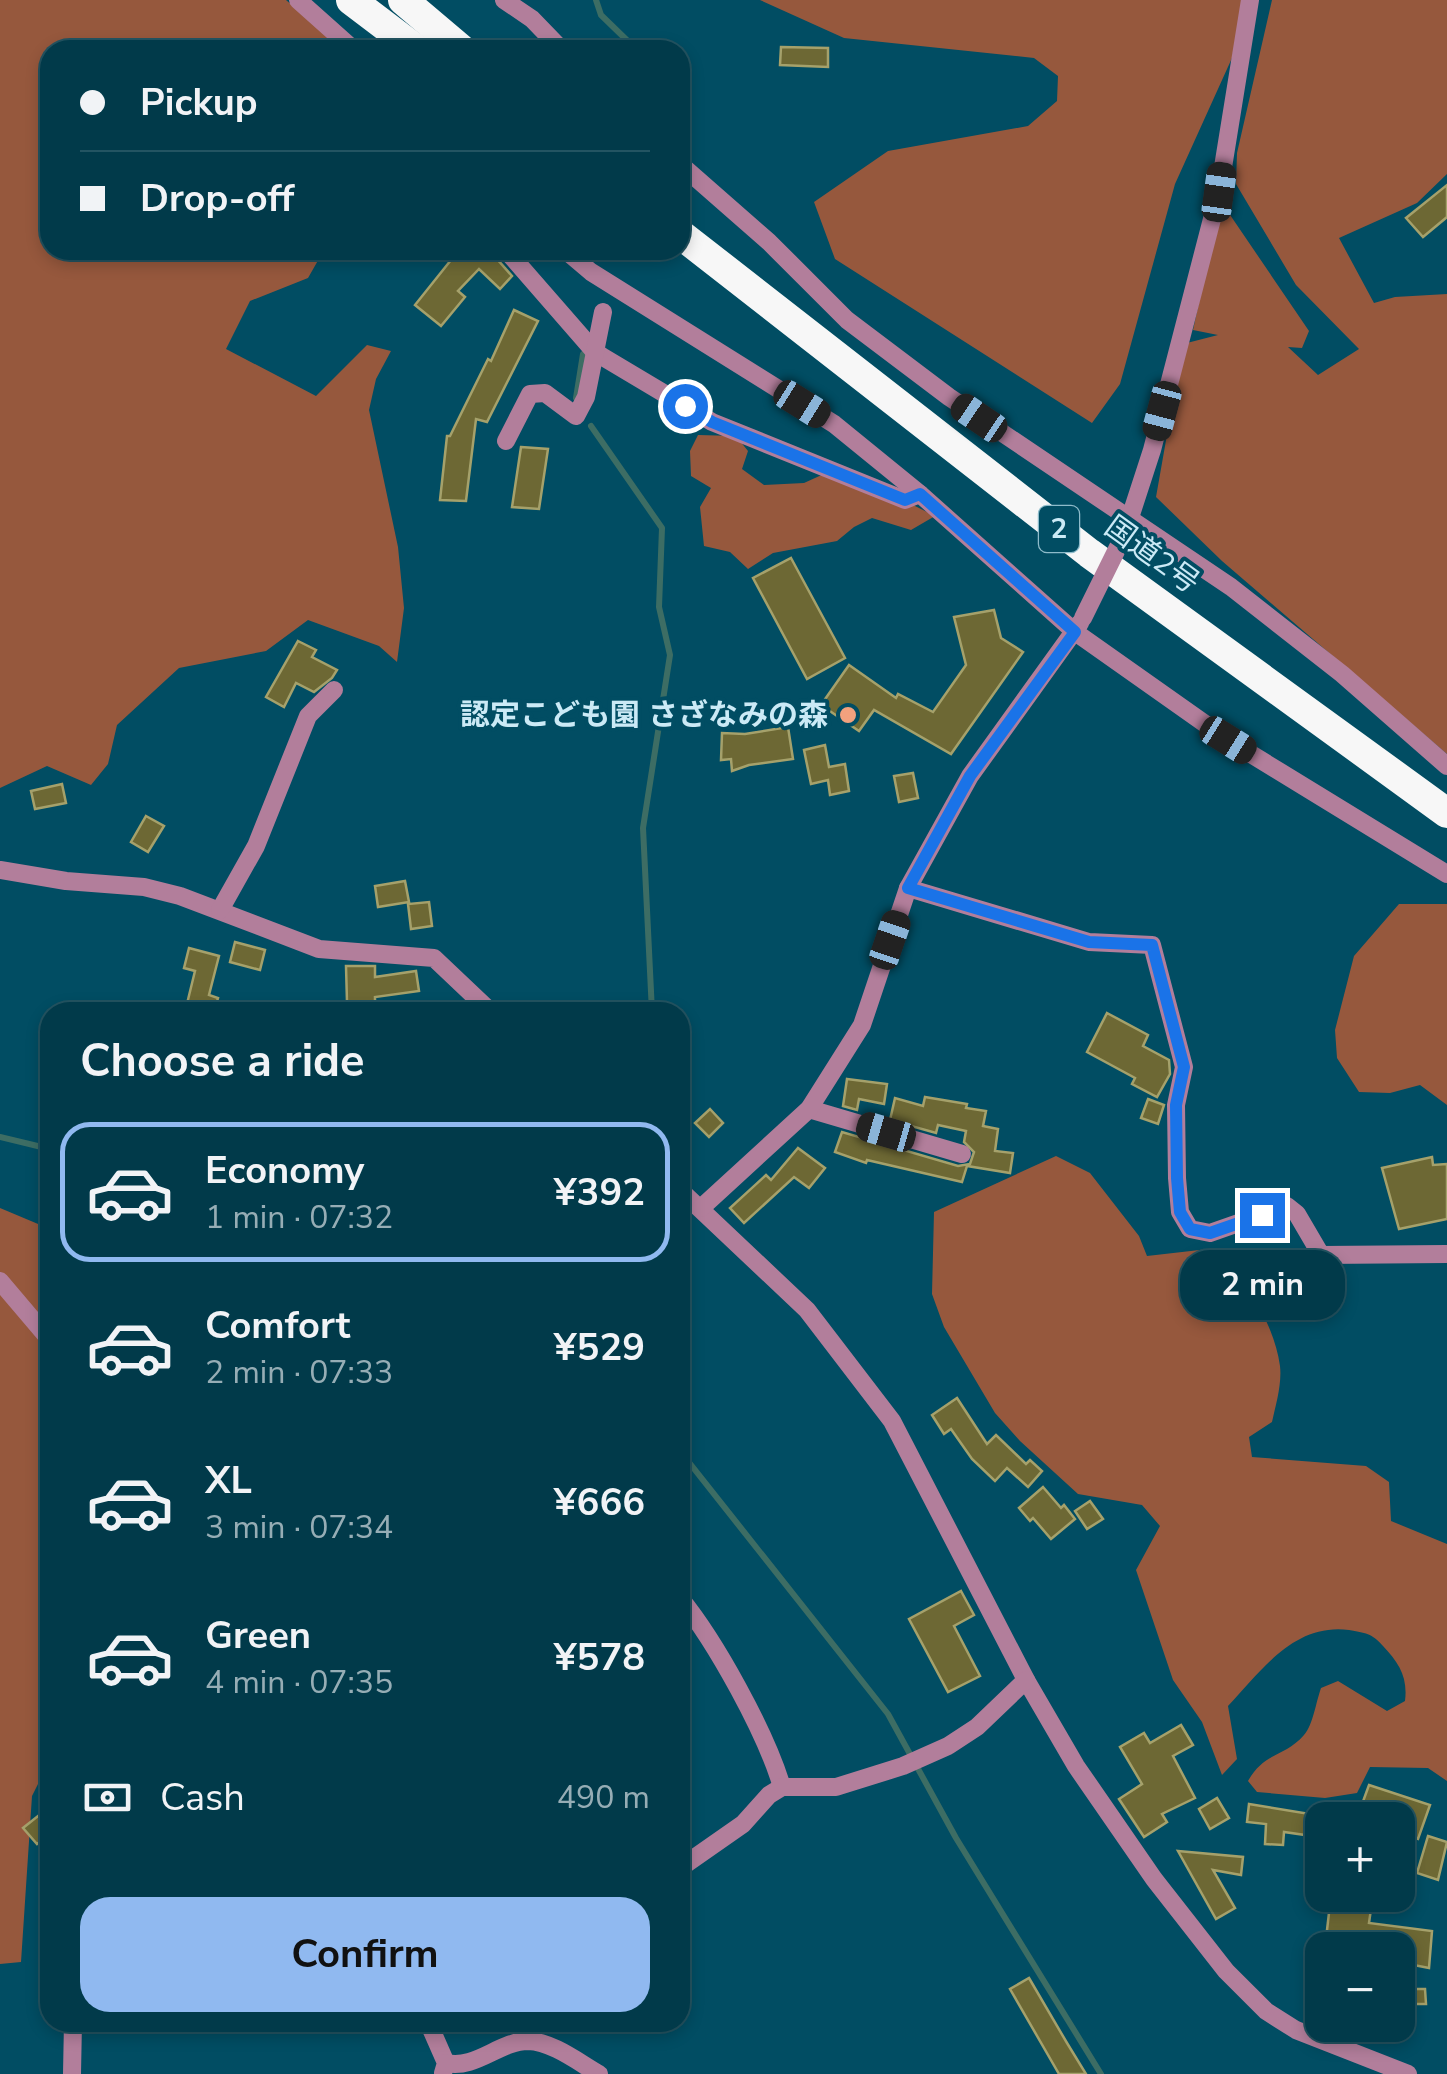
<!DOCTYPE html>
<meta charset="utf-8">
<style>
:root{--surface:#013a4a;--page:#0b4151;--text:#f1f3f6;--muted:#96adb5;--line:#235462;--accent:#90b9f0}
body{margin:0;font-family:"Nunito Sans","Noto Sans JP",sans-serif;background:var(--page);color:var(--text);height:100vh;display:flex;flex-direction:column;font-size:38px;white-space:nowrap}
*{box-sizing:border-box;margin:0}
p{font-size:32px;color:var(--muted)}
.icon{flex:none;width:55px;height:55px;fill:none;stroke:currentColor;stroke-width:2;stroke-linecap:round;stroke-linejoin:round}
.map{position:relative;flex:1;overflow:hidden}
.drawer{position:absolute;left:40px;top:1002px;width:650px;height:1030px;display:flex;flex-direction:column;background:var(--surface);border-radius:30px;box-shadow:0 5px 15px #0003,0 0 0 2px var(--line)}
.drawer>*{flex:none}
.hud{position:absolute;left:40px;top:40px;width:650px;height:220px;border-radius:30px;box-shadow:0 5px 15px #0003,0 0 0 2px var(--line);display:grid;align-content:center;height:220px;padding:0 40px;background:var(--surface)}
.buttons{position:absolute;left:1305px;top:1802px;display:grid;gap:20px}
.buttons a{display:grid;place-items:center;width:110px;height:110px;border-radius:20px;background:var(--surface);box-shadow:0 5px 15px #0003,0 0 0 2px var(--line);font-size:50px}
.end{position:absolute;width:45px;height:45px;margin:-22px;border:12px solid #1a73e8;background:#fff;box-shadow:0 0 0 5px #fff}
.from{border-radius:50%}
.bubble{position:absolute;height:70px;border-radius:30px;background:var(--surface);box-shadow:0 5px 15px #0003,0 0 0 2px var(--line);font-size:32px;font-weight:700;line-height:70px;text-align:center}
.car{position:absolute;width:30px;height:60px;margin:-30px -15px;border-radius:12px;box-shadow:0 0 8px 2px #0007;background:linear-gradient(#222 24%,#8ab4d8 0 40%,#222 0 76%,#8ab4d8 0 86%,#222 0)}
.hud b{display:flex;align-items:center;gap:35px;height:95px;font-size:38px}
.hud b+b{border-top:2px solid var(--line)}
.hud i{width:25px;height:25px;background:var(--text)}
ul{padding:0;list-style:none}
li{display:flex;align-items:center;gap:30px;height:140px;margin:0 20px 15px;padding:0 20px;border:5px solid transparent;border-radius:30px}
li div{flex:1}
li b{display:block;font-size:38px}
li em{font-style:normal;font-weight:700}
li.on{border-color:var(--accent)}
li>.icon{width:90px;height:90px;stroke-width:1.5}
h2{padding:0 40px;font-size:45px;line-height:120px}
.pay{display:flex;align-items:center;gap:25px;height:110px;padding:0 40px;font-size:38px}
.pay p{margin-inline-start:auto}
.primary-button{display:flex;gap:20px;margin-top:auto;padding:20px 40px}
.primary-button a{flex:1;height:115px;border-radius:30px;background:var(--accent);color:#111;font-size:40px;font-weight:700;line-height:115px;text-align:center}
.map>svg:first-child{display:block}
.green{fill:#96583d}
.lines{fill:none;stroke-linecap:round;stroke-linejoin:round}
.stream{stroke:#3d6d64;stroke-width:6}
.building{fill:#6d6834;stroke:#a5a16b;stroke-width:2.5}
.street{stroke:#b27e9b;stroke-width:18}
.highway{stroke:#f7f7f7;stroke-width:30}
.street-bridge{stroke:#b27e9b;stroke-width:18}
.route{stroke:#1a73e8;stroke-width:12}
.poi-dot{fill:#f2a17e;stroke:#014d63;stroke-width:4}
.labels{text-anchor:middle;dominant-baseline:central;stroke-width:8;stroke-linejoin:round;paint-order:stroke}
.shield{fill:#014d63;stroke:#8ebbca;stroke-width:2.5}
.shield-label{font-size:28px;font-weight:bold;fill:#cbeaf6}
.street-label{font-size:30px;fill:#cbeaf6;stroke:#014d63}
.poi-label{font-size:30px;font-weight:bold;fill:#cbeaf6;stroke:#014d63;text-anchor:end}
</style>
<div class="map">
<svg width="1447" height="2074" viewBox="0 0 1447 2074">
<rect width="100%" height="100%" fill="#014d63"/>
<g class="green">
<polygon points="0,0 286,0 345,50 50,50 50,250 324,250 308,278 250,301 226,349 316,396 367,345 391,351 376,379 369,410 398,547 404,608 397,662 379,646 308,620 266,651 179,668 117,725 108,764 91,785 47,766 0,788"/>
<polygon points="760,0 1243,0 1232,58 1175,184 1120,384 1092,423 835,259 814,202 888,151 1028,126 1057,101 1058,76 1034,58 844,38"/>
<polygon points="1272,0 1447,0 1447,174 1417,203 1339,238 1374,303 1395,297 1447,294 1447,754 1222,561 1156,497 1183,344 1218,335 1193,330 1218,215 1224,206 1309,331 1302,348 1288,347 1318,375 1359,349 1296,285 1236,184 1237,153"/>
<polygon points="698,435 736,436 748,451 742,469 764,485 804,483 826,473 893,495 935,516 911,530 872,518 854,527 837,541 773,553 748,569 730,552 704,546 700,507 711,488 691,476 690,451"/>
<polygon points="1399,904 1447,904 1447,1105 1420,1085 1390,1093 1359,1092 1337,1058 1335,1030 1354,956"/>
<path d="M1056,1156L1090,1173L1139,1236L1147,1256L1217,1248C1245,1281 1274,1322 1280,1366C1282,1384 1276,1404 1272,1422L1249,1437L1252,1457L1366,1466L1389,1482L1391,1521L1447,1544V1781L1428,1768L1370,1767L1357,1793L1325,1798L1257,1792L1248,1781C1264,1752 1285,1757 1304,1735C1313,1725 1316,1702 1321,1688L1338,1681L1387,1711L1405,1701C1408,1677 1399,1663 1383,1646C1372,1633 1365,1633 1349,1630C1294,1623 1262,1670 1228,1706L1237,1759L1222,1775L1202,1722L1173,1680L1136,1570L1160,1526L1142,1505L1078,1494L1020,1441L995,1413L944,1327L932,1294L934,1212Z"/>
<polygon points="0,1208 50,1229 50,1760 32,1796 21,1962 0,1964"/>
</g>
<g class="lines">
<g class="stream">
<polyline points="596,0 601,15 637,50"/>
<polyline points="576,398 583,354"/>
<polyline points="591,426 662,528 659,607 670,655 643,828 652,1012"/>
<polyline points="0,1137 50,1149"/>
<polyline points="680,1451 888,1714 956,1838 1101,2074"/>
</g>
</g>
<g class="building">
<polygon points="781,47 828,48 828,67 780,65"/>
<polygon points="1447,185 1447,217 1423,237 1406,218"/>
<polygon points="459,250 489,250 512,276 500,289 479,269 458,291 465,297 441,326 415,305"/>
<polygon points="514,310 538,321 487,422 476,419 466,501 440,500 447,436 450,436 488,359 491,361"/>
<polygon points="521,447 548,449 539,509 512,507"/>
<polygon points="791,558 845,658 807,679 753,578"/>
<polygon points="994,610 1001,638 1023,652 951,754 874,710 859,731 821,705 849,665 896,698 898,694 933,712 966,665 954,617"/>
<polygon points="298,641 316,650 312,657 337,670 332,678 314,692 296,683 284,707 266,697"/>
<polygon points="788,727 793,759 749,765 732,771 731,759 721,760 722,733 745,734"/>
<polygon points="825,745 829,767 845,764 849,791 830,795 828,780 811,784 804,750"/>
<polygon points="913,773 918,798 899,802 894,776"/>
<polygon points="62,784 66,803 35,809 31,791"/>
<polygon points="146,816 164,826 148,852 131,842"/>
<polygon points="405,881 409,902 378,907 375,886"/>
<polygon points="429,902 432,926 411,929 408,904"/>
<polygon points="235,942 265,950 260,970 230,962"/>
<polygon points="189,948 219,956 209,995 218,998 214,1012 185,1012 195,971 184,968"/>
<polygon points="346,966 375,966 375,977 416,971 419,991 375,997 375,1001 347,1002"/>
<polygon points="1107,1013 1148,1035 1143,1046 1169,1060 1170,1074 1157,1097 1132,1084 1135,1078 1087,1052"/>
<polygon points="847,1079 887,1084 884,1104 859,1099 857,1110 843,1106"/>
<polygon points="925,1097 967,1104 966,1108 986,1111 983,1126 998,1129 995,1151 1013,1153 1010,1173 967,1166 962,1182 867,1160 866,1163 835,1152 842,1132 958,1166 970,1164 974,1152 964,1142 966,1131 938,1125 936,1133 890,1120 895,1098 923,1106"/>
<polygon points="1148,1099 1164,1105 1158,1124 1141,1118"/>
<polygon points="710,1109 723,1123 709,1137 695,1123"/>
<polygon points="798,1148 825,1168 809,1188 794,1177 744,1223 730,1208 766,1175 771,1180"/>
<polygon points="1432,1157 1433,1165 1447,1164 1447,1219 1399,1229 1382,1168"/>
<polygon points="957,1398 987,1444 996,1435 1026,1464 1030,1460 1042,1471 1028,1487 1007,1468 995,1481 972,1459 951,1429 944,1434 932,1415"/>
<polygon points="1043,1487 1061,1508 1064,1505 1075,1519 1051,1539 1033,1518 1030,1521 1019,1508"/>
<polygon points="1090,1501 1103,1519 1087,1529 1075,1511"/>
<polygon points="961,1591 974,1615 954,1626 980,1676 948,1692 909,1619"/>
<polygon points="1181,1725 1193,1745 1173,1756 1195,1798 1162,1814 1167,1822 1144,1837 1119,1799 1142,1784 1120,1747 1144,1733 1150,1743"/>
<polygon points="1369,1785 1430,1805 1418,1839 1398,1832 1398,1820 1390,1820 1391,1817 1361,1807"/>
<polygon points="1217,1798 1229,1818 1210,1829 1199,1809"/>
<polygon points="1249,1804 1322,1816 1319,1837 1284,1832 1283,1845 1265,1844 1266,1824 1247,1822"/>
<polygon points="38,1816 50,1834 37,1844 23,1828"/>
<polygon points="1428,1836 1447,1842 1438,1880 1417,1873"/>
<polygon points="1178,1851 1243,1857 1241,1875 1213,1870 1235,1908 1216,1919"/>
<polygon points="1330,1904 1371,1909 1369,1923 1432,1931 1429,1968 1398,1962 1398,1950 1376,1950 1376,1945 1326,1939"/>
<polygon points="1029,1978 1067,2043 1086,2074 1059,2074 1010,1989"/>
<polygon points="1402,1989 1425,1989 1426,2004 1402,2004"/>
</g>
<g class="lines">
<g class="street">
<polyline points="298,0 354,50"/>
<polyline points="504,0 532,19 562,50"/>
<polyline points="680,164 769,242 847,320 949,397 1231,587 1342,674 1447,766"/>
<polyline points="506,250 594,351 603,357 712,422 905,500 920,494"/>
<polyline points="565,250 591,272 834,424 920,494 1075,632 1228,740 1447,874"/>
<polyline points="506,441 530,394 545,393 576,416 586,397 603,312"/>
<polyline points="1126,530 1152,450 1219,192 1250,0"/>
<polyline points="0,870 66,881 144,887 180,896 319,949 434,958 491,1012"/>
<polyline points="908,888 1089,942 1152,945 1184,1067 1176,1105 1177,1178 1180,1212 1190,1229 1210,1233 1287,1206 1297,1214 1321,1255 1447,1254"/>
<polyline points="220,910 256,846 308,716 334,690"/>
<polyline points="809,1109 962,1154"/>
<polyline points="680,1190 807,1310 892,1421 1026,1680 1076,1766 1154,1879 1226,1971 1266,2011 1296,2030 1408,2074"/>
<polyline points="701,1208 809,1109 862,1025 908,888 970,776 1080,623"/>
<polyline points="0,1281 50,1340"/>
<path d="M680,1598C716,1642 766,1733 782,1787"/>
<polyline points="680,1868 743,1824 769,1795 782,1787 836,1787 903,1766 948,1746 977,1727 1026,1680"/>
<polyline points="428,2022 446,2063 443,2073"/>
<path d="M446,2063C475,2070 500,2041 528,2041C553,2042 578,2062 599,2074"/>
<polyline points="72,2074 73,2022"/>
</g>
<g class="highway">
<polyline points="351,0 417,50"/>
<polyline points="403,0 462,50"/>
<polyline points="680,234 1089,553 1447,813"/>
</g>
<polyline class="street-bridge" points="1083,618 1122,539"/>
</g>
<g class="lines">
<polyline class="route" points="685,406 712,422 905,500 920,494 1075,632 970,776 908,888 1089,942 1152,945 1184,1067 1176,1105 1177,1178 1180,1212 1190,1229 1210,1233 1262,1215"/>
</g>
<circle class="poi-dot" cx="848" cy="715" r="10"/>
<g class="labels">
<rect class="shield" x="1039" y="506" width="40" height="46" rx="8"/>
<g class="shield-label">
<text x="1059" y="529">2</text>
</g>
<g class="street-label">
<text transform="translate(1152 555) rotate(36)">国道2号</text>
</g>
<g class="poi-label">
<text x="828" y="715">認定こども園 さざなみの森</text>
</g>
</g>
</svg>
<div class="buttons">
<a>+</a>
<a>−</a>
</div>
<i class="end from" style="left:685px;top:406px"></i>
<i class="end" style="left:1262px;top:1215px"></i>
<div class="bubble" style="left:1180px;top:1250px;width:165px">2 min</div>
<i class="car" style="left:1219px;top:192px;rotate:8deg"></i>
<i class="car" style="left:802px;top:404px;rotate:122deg"></i>
<i class="car" style="left:1162px;top:411px;rotate:195deg"></i>
<i class="car" style="left:979px;top:418px;rotate:304deg"></i>
<i class="car" style="left:1228px;top:740px;rotate:122deg"></i>
<i class="car" style="left:890px;top:940px;rotate:19deg"></i>
<i class="car" style="left:886px;top:1132px;rotate:286deg"></i>
<div class="hud">
<b><i class="from"></i>Pickup</b>
<b><i></i>Drop-off</b>
</div>
<section class="drawer">
<h2>Choose a ride</h2>
<ul>
<li class="on"><svg class="icon" aria-label="car" viewBox="0 0 24 24"><path d="M5 17H2v-5l4-1 3-4h7l3 4 3 1v5h-3M9 17h6M6 11h13"/><circle cx="7" cy="17" r="2"/><circle cx="17" cy="17" r="2"/></svg><div><b>Economy</b><p>1 min · 07:32</p></div><em>¥392</em></li>
<li><svg class="icon" aria-label="car" viewBox="0 0 24 24"><path d="M5 17H2v-5l4-1 3-4h7l3 4 3 1v5h-3M9 17h6M6 11h13"/><circle cx="7" cy="17" r="2"/><circle cx="17" cy="17" r="2"/></svg><div><b>Comfort</b><p>2 min · 07:33</p></div><em>¥529</em></li>
<li><svg class="icon" aria-label="car" viewBox="0 0 24 24"><path d="M5 17H2v-5l4-1 3-4h7l3 4 3 1v5h-3M9 17h6M6 11h13"/><circle cx="7" cy="17" r="2"/><circle cx="17" cy="17" r="2"/></svg><div><b>XL</b><p>3 min · 07:34</p></div><em>¥666</em></li>
<li><svg class="icon" aria-label="car" viewBox="0 0 24 24"><path d="M5 17H2v-5l4-1 3-4h7l3 4 3 1v5h-3M9 17h6M6 11h13"/><circle cx="7" cy="17" r="2"/><circle cx="17" cy="17" r="2"/></svg><div><b>Green</b><p>4 min · 07:35</p></div><em>¥578</em></li>
</ul>
<div class="pay"><svg class="icon" aria-label="cash" viewBox="0 0 24 24"><path d="M3 7h18v10H3z"/><circle cx="12" cy="12" r="2"/></svg>Cash<p>490 m</p></div>
<div class="primary-button"><a>Confirm</a></div>
</section>
</div>
